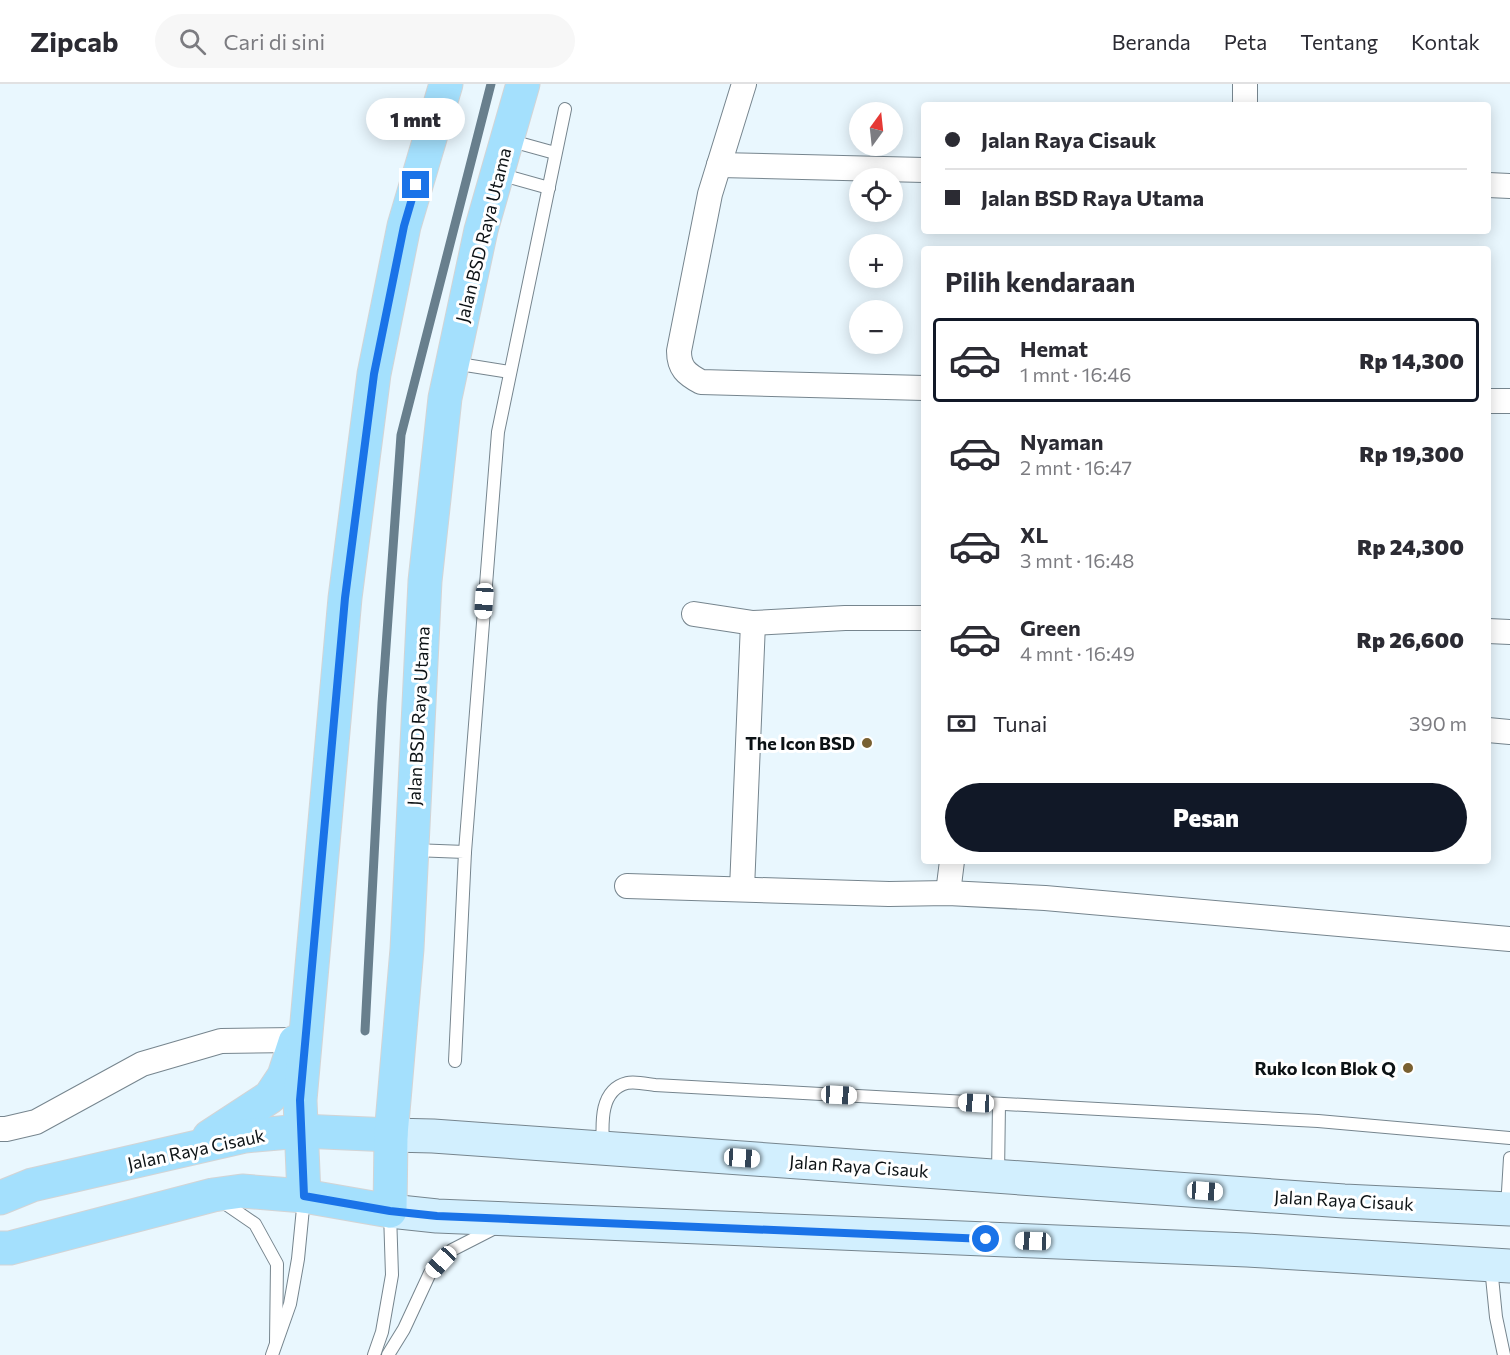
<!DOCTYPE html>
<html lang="id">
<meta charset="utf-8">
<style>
:root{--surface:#fff;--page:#f7f7f7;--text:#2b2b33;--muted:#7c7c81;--line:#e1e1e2;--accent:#111827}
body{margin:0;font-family:Commissioner,sans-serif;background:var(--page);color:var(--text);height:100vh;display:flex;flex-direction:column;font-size:22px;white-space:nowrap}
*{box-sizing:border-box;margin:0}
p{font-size:20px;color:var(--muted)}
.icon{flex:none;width:33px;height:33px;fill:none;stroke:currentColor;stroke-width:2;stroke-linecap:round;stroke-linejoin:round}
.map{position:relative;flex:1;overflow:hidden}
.details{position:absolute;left:921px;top:162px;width:570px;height:618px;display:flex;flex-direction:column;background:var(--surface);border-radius:6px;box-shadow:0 3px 15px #0003}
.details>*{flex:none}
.hud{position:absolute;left:921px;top:18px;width:570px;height:132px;border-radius:6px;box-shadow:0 3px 15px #0003;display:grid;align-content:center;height:132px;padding:0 24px;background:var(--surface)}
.needle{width:39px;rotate:15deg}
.fabs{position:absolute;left:849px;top:18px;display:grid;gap:12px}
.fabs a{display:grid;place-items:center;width:54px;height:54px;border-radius:50%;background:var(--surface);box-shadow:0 3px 15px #0003;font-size:30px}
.end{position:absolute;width:27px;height:27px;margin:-14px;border:8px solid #1a73e8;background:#fff;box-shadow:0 0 0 3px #fff}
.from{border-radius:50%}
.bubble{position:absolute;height:42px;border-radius:21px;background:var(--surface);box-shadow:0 3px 15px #0003;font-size:20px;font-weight:800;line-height:42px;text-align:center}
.car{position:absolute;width:18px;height:36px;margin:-18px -9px;border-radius:8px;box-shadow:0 0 4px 2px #0007;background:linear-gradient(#fff 24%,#345 0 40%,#fff 0 76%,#345 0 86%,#fff 0)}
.hud b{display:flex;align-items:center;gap:21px;height:57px;font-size:22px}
.hud b+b{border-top:2px solid var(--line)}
.hud i{width:15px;height:15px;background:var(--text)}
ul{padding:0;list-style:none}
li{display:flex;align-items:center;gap:18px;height:84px;margin:0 12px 9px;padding:0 12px;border:3px solid transparent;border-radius:6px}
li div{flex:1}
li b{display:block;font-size:22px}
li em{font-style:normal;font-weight:800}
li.on{border-color:var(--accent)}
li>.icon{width:54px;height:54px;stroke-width:1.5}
h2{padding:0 24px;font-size:27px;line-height:72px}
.pay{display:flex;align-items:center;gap:15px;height:66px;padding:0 24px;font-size:22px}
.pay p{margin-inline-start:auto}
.cta{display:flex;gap:12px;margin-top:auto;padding:12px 24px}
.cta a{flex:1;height:69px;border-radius:36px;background:var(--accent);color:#fff;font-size:24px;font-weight:800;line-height:69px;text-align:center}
header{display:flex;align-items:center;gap:36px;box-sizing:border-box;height:84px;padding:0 30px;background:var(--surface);border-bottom:2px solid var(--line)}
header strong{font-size:28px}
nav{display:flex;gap:33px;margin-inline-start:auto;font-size:21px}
.search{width:420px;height:54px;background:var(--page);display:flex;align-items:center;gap:15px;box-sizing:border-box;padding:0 21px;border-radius:33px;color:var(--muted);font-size:22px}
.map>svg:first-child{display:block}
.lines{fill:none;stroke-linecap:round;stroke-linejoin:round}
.stream{stroke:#687f8d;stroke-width:9}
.lane-casing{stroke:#76858e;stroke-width:14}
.street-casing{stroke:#76858e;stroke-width:26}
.secondary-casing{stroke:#76858e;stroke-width:35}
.primary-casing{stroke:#d3d4d5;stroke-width:35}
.lane{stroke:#fff;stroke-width:12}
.street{stroke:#fff;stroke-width:24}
.secondary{stroke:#d2effe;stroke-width:33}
.primary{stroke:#a4e0fd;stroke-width:33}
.route{stroke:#1a73e8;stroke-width:8}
.poi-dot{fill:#796031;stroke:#fff;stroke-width:2}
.labels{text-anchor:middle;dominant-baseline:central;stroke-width:6;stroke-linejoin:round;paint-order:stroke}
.street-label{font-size:18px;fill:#0c1215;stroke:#fff}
.poi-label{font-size:18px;font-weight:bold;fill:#0c1215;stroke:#fff;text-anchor:end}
</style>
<header>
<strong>Zipcab</strong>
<div class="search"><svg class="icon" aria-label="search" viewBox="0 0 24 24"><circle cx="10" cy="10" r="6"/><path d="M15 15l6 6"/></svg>Cari di sini</div>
<nav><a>Beranda</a><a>Peta</a><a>Tentang</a><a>Kontak</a></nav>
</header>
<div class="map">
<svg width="1510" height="1271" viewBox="0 0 1510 1271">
<rect width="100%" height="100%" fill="#e9f7fe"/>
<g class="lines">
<polyline class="stream" points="365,947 382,619 401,351 491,0"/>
<g class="lane-casing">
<g id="lane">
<polyline points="508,56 555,69"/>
<polyline points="499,90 549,104"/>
<polyline points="453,279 510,288"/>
<polyline points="413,766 465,768 455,977"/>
<polyline points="465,768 498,348 565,25"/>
<path d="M603,1063C602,1041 599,1006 627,999C635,997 647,1000 655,1001L1318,1037L1510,1054"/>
<polyline points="998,1091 999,1020"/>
<polyline points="220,1116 255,1140 277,1180 276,1258"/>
<polyline points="1507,1124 1510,1074"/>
<polyline points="1491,1183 1496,1233 1504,1271"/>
<polyline points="272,1271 290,1220 298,1175 304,1114"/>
<polyline points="374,1271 382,1248 392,1191 390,1129"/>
<polyline points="388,1271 404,1245 430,1189 452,1166 495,1144"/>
</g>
</g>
<g class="street-casing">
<g id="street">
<path d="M744,0L710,110L679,267C679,284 686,290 701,298L924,304"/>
<polyline points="1245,0 1245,21"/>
<polyline points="719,81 924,86"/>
<polyline points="1488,101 1510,102"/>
<polyline points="1488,317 1510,317"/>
<polyline points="694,530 753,539 845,534 924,534"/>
<polyline points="1488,547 1510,548"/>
<polyline points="1488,646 1510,648"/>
<polyline points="627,802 889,810 948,809 1045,814 1510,855"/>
<polyline points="742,805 753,539"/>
<polyline points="948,809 952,777"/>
<polyline points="0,1045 6,1045 36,1038 142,980 221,957 296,956"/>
</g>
</g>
<g class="secondary-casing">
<g id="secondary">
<polyline points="391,1051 433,1052 1344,1117 1510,1125"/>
<polyline points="390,1127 437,1132 1247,1166 1510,1182"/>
</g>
</g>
<g class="primary-casing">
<g id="primary">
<polyline points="209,1053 270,1013 284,992 295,958"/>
<polyline points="304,1112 300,1016 345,514 374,290 404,142 446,0"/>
<polyline points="0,1114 32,1101 245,1052 301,1047 391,1051"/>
<polyline points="0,1164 10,1164 213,1111 242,1107 304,1112 390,1127 391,1051 407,865 425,497 445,314 481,146 523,0"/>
</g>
</g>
<use href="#lane" class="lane"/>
<use href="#street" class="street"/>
<use href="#secondary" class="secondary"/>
<use href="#primary" class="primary"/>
</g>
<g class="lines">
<polyline class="route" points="416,101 404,142 374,290 345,514 300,1016 304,1112 390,1127 437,1132 986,1155"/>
</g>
<g class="poi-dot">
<circle cx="867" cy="659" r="6"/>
<circle cx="1408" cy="984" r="6"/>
</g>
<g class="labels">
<g class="street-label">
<text transform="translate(483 151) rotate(-76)">Jalan BSD Raya Utama</text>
<text transform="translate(418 632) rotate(-87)">Jalan BSD Raya Utama</text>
<text transform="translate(196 1065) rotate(-12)">Jalan Raya Cisauk</text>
<text transform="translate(859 1082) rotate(4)">Jalan Raya Cisauk</text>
<text transform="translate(1344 1116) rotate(3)">Jalan Raya Cisauk</text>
</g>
<g class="poi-label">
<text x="855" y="659">The Icon BSD</text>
<text x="1396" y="984">Ruko Icon Blok Q</text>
</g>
</g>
</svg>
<div class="fabs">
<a><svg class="needle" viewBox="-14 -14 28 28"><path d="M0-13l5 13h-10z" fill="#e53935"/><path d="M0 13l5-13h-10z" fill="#7c7c81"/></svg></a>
<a><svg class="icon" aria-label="locate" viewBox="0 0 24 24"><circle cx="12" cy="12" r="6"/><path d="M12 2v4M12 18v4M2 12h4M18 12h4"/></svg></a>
<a>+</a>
<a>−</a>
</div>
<i class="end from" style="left:986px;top:1155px"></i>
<i class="end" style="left:416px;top:101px"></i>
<div class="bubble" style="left:366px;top:14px;width:99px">1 mnt</div>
<i class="car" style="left:484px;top:517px;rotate:184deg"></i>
<i class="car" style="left:839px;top:1011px;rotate:93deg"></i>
<i class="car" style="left:976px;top:1019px;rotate:273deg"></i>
<i class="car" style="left:742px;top:1074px;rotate:94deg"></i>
<i class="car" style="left:1205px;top:1107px;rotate:94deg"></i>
<i class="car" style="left:1033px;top:1157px;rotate:272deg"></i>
<i class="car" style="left:441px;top:1178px;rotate:223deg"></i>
<div class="hud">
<b><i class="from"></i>Jalan Raya Cisauk</b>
<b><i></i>Jalan BSD Raya Utama</b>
</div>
<section class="details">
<h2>Pilih kendaraan</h2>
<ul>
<li class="on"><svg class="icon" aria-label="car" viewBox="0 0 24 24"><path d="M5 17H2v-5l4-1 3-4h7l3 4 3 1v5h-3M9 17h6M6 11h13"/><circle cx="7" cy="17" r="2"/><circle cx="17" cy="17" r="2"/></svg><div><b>Hemat</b><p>1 mnt · 16:46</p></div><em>Rp 14,300</em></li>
<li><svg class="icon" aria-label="car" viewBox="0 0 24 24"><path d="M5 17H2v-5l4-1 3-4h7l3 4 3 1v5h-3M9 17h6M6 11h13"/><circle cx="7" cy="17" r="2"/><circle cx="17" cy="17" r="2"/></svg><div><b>Nyaman</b><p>2 mnt · 16:47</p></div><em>Rp 19,300</em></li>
<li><svg class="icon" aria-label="car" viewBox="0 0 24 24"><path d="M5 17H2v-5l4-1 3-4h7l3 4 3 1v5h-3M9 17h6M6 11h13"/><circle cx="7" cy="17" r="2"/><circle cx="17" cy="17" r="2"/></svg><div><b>XL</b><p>3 mnt · 16:48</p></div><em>Rp 24,300</em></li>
<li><svg class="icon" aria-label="car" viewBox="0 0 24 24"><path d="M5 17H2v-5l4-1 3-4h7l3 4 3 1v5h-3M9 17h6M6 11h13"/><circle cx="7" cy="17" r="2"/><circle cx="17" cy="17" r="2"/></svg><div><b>Green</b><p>4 mnt · 16:49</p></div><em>Rp 26,600</em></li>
</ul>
<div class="pay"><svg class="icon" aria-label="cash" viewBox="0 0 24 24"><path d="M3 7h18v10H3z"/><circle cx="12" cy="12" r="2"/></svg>Tunai<p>390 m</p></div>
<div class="cta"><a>Pesan</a></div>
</section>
</div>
